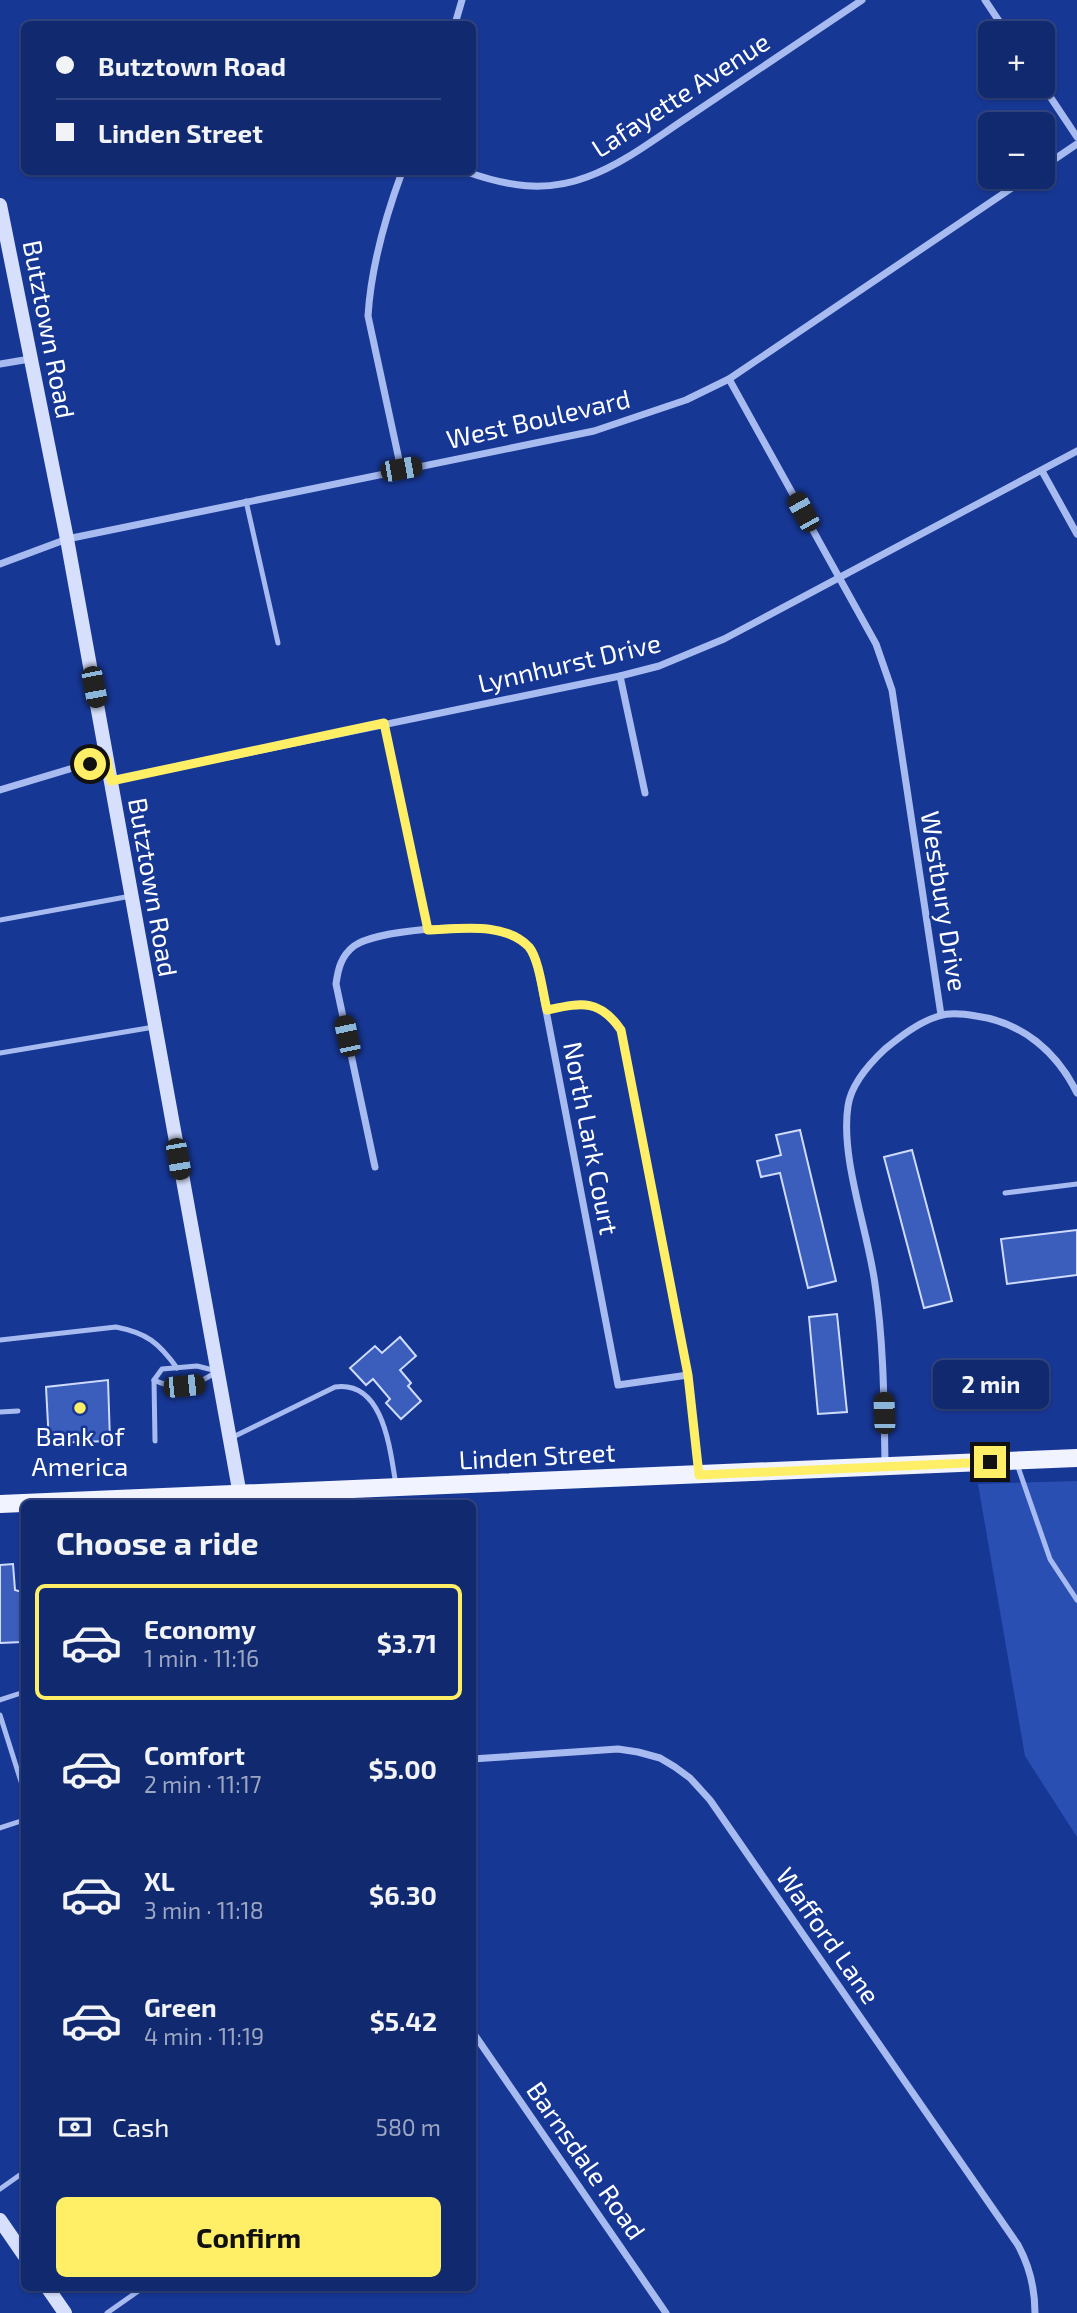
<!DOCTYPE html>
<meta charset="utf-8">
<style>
:root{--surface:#11296f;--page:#1e3577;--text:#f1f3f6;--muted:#9ca6c3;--line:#304582;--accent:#ffef67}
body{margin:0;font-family:"Exo 2",sans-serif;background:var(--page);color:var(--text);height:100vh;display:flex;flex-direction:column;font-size:26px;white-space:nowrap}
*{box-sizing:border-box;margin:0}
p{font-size:23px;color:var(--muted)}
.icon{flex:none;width:38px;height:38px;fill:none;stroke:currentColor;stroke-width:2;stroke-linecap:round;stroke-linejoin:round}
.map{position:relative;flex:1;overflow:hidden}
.side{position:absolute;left:21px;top:1500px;width:455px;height:791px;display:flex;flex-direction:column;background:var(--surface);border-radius:10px;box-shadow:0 2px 5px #0004,0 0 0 2px var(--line)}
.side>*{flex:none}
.hud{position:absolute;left:21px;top:21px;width:455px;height:154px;border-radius:10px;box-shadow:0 2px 5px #0004,0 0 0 2px var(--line);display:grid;align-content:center;height:154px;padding:0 35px;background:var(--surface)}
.controls{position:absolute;left:978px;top:21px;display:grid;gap:14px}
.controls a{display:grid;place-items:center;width:77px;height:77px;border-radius:10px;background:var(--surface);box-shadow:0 2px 5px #0004,0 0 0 2px var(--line);font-size:35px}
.end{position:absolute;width:32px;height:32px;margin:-16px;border:9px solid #ffef67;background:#111;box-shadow:0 0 0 4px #111}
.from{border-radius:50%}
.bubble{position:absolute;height:49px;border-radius:10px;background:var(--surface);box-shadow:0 2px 5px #0004,0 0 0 2px var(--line);font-size:23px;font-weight:700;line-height:49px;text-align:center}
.car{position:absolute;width:21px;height:42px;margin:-21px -10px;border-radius:9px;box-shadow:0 0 5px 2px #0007;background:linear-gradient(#222 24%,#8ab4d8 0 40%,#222 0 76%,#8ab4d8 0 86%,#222 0)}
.hud b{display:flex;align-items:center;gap:24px;height:66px;font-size:26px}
.hud b+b{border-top:2px solid var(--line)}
.hud i{width:18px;height:18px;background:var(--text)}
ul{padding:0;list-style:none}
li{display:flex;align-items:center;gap:21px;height:116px;margin:0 14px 10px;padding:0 21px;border:4px solid transparent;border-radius:10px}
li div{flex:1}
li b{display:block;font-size:26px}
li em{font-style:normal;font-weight:700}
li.on{border-color:var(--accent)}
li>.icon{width:63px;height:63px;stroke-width:1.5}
h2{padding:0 35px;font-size:32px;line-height:84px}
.pay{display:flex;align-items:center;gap:18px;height:77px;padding:0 35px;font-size:26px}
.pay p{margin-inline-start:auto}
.button{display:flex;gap:14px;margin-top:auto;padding:14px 35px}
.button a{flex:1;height:80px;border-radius:10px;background:var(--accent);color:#111;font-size:28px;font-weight:700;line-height:80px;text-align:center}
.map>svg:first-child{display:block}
.green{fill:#2a4fb3}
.building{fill:#3b5dbb;stroke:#cedbfc;stroke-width:2}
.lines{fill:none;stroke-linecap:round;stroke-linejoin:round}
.lane{stroke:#a7bbf1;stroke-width:5}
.street{stroke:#a7bbf1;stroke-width:7}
.secondary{stroke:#d6dffb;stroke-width:14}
.primary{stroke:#f1f4ff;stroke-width:18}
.route{stroke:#ffef67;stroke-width:9}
.poi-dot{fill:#ffef67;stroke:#173794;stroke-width:2.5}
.labels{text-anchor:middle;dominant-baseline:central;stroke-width:5;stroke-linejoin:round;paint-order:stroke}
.street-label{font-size:26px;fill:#fff;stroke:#173794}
.poi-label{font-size:26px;fill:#fff;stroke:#173794}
</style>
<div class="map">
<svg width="1077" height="2313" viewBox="0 0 1077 2313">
<rect width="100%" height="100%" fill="#173794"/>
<polygon class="green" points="1077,1481 1077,1837 1025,1756 978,1484"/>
<g class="building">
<polygon points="800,1130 836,1281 808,1288 780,1173 761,1177 757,1161 781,1155 776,1135"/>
<polygon points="912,1150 952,1301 924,1308 884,1157"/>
<polygon points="1077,1230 1077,1275 1007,1284 1001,1239"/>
<polygon points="837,1314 847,1412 818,1414 809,1317"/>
<polygon points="400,1337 416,1356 400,1370 411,1383 408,1386 421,1401 401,1419 386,1403 390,1399 373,1379 366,1385 350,1368 375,1346 382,1353"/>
<polygon points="108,1380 110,1441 49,1443 46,1387"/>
<polygon points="13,1564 15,1590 22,1592 22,1603 24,1603 24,1631 22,1642 0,1643 0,1565"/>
</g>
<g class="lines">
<g class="lane">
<polyline points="246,501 278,643"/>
<polyline points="0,920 131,896"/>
<polyline points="0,1053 154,1027"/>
<polyline points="1005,1193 1077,1184"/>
<path d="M0,1340L116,1327C147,1333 159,1343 177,1368"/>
<path d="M197,1366L217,1371C197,1386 178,1392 154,1380L162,1369Z"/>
<polyline points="154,1380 155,1441"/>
<polyline points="0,1412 18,1411"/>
<path d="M231,1438L335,1387C384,1380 390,1450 396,1485"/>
<polyline points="1017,1464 1050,1559 1077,1600"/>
<polyline points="0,1700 24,1692"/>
<polyline points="0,1715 24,1791"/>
<polyline points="0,1828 24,1820"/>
<polyline points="0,2189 24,2172"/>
<polyline points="107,2313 144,2287"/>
</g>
<g class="street">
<polyline points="985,0 1007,33"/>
<polyline points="455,24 462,0"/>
<polyline points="1043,86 1077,137"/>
<polyline points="1043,167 1077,144"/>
<path d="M467,172C507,186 545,193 587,177C623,164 656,138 688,117C746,78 804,39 862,0"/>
<polyline points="0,364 30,359"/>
<polyline points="729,379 876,644 892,690 941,1015"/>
<path d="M401,469L368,316C371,267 385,218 402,172"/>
<polyline points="1042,471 1077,534"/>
<polyline points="0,564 67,539 594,431 686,400 729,379 1028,177"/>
<polyline points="620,676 645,793"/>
<polyline points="384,723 428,930"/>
<polyline points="111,781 620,676 659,666 724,639 1077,451"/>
<polyline points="0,790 73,768 106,760"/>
<path d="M547,1010C580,1003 600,999 621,1030L688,1375L699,1474"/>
<path d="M375,1167L336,984C338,969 341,956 354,946C376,930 471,923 497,931C507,933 524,940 530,948C535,955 537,966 539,974L618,1385L688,1375"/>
<path d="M885,1464C884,1404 884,1344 875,1284C868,1231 840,1158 848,1106C851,1085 870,1063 885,1049C901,1036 919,1022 939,1016C950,1012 965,1014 976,1016C1022,1022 1057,1052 1077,1093"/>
<path d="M472,1759L618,1749L638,1752L660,1758L675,1767L690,1778L710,1800L1018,2245C1030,2267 1035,2288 1035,2313"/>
<polyline points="472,2031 666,2313"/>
</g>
<g class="secondary">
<polyline points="0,205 67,539 240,1495"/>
<polyline points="0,2220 24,2255"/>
<polyline points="47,2287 65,2313"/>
</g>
<polyline class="primary" points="0,1504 1077,1458"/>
</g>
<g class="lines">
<path class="route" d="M90,764L107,760L111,781L384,723L428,930C459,929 504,921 529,947C539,959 543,994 547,1010C581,1003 599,998 621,1030L688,1375L699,1475L990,1462"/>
</g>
<circle class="poi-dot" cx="80" cy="1408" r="7"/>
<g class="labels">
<g class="street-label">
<text transform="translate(680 94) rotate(-33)">Lafayette Avenue</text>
<text transform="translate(50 329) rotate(79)">Butztown Road</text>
<text transform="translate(538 418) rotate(-13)">West Boulevard</text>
<text transform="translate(569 662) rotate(-13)">Lynnhurst Drive</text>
<text transform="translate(154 887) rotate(80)">Butztown Road</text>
<text transform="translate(945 901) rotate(81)">Westbury Drive</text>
<text transform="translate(592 1138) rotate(79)">North Lark Court</text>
<text transform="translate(537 1455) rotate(-3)">Linden Street</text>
<text transform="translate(829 1935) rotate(55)">Wafford Lane</text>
<text transform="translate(587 2160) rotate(55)">Barnsdale Road</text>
</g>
<g class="poi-label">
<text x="80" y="1435">Bank of<tspan x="80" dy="30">America</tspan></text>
</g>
</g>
</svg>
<div class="controls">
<a>+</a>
<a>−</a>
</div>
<i class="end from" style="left:90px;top:764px"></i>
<i class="end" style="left:990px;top:1462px"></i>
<div class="bubble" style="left:933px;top:1360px;width:116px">2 min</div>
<i class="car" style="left:401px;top:469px;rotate:80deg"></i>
<i class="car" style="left:803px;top:512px;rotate:331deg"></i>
<i class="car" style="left:94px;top:687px;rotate:169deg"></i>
<i class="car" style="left:347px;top:1036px;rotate:348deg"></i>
<i class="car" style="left:178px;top:1159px;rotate:170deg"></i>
<i class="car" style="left:184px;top:1386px;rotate:84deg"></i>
<i class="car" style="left:884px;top:1413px;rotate:358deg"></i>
<div class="hud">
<b><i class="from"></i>Butztown Road</b>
<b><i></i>Linden Street</b>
</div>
<section class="side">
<h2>Choose a ride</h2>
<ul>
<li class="on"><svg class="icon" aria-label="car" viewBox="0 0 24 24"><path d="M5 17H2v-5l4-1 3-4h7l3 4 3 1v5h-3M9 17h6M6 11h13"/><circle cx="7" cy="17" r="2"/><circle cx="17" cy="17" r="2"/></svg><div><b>Economy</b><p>1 min · 11:16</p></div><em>$3.71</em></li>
<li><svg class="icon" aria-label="car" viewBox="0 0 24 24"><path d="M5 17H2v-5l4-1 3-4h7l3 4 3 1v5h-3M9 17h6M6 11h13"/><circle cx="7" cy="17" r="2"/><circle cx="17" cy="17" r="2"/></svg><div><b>Comfort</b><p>2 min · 11:17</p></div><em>$5.00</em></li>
<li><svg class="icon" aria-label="car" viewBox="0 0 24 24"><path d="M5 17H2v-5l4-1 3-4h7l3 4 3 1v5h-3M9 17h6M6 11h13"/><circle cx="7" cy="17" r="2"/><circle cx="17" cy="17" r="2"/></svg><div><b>XL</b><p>3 min · 11:18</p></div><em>$6.30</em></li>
<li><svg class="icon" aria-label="car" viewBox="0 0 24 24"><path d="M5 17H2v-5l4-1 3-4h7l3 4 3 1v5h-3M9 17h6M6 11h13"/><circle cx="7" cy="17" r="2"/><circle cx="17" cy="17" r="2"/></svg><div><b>Green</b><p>4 min · 11:19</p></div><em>$5.42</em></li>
</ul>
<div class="pay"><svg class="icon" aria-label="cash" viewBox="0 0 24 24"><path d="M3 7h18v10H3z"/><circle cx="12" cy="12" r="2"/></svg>Cash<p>580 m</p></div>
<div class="button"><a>Confirm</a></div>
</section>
</div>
